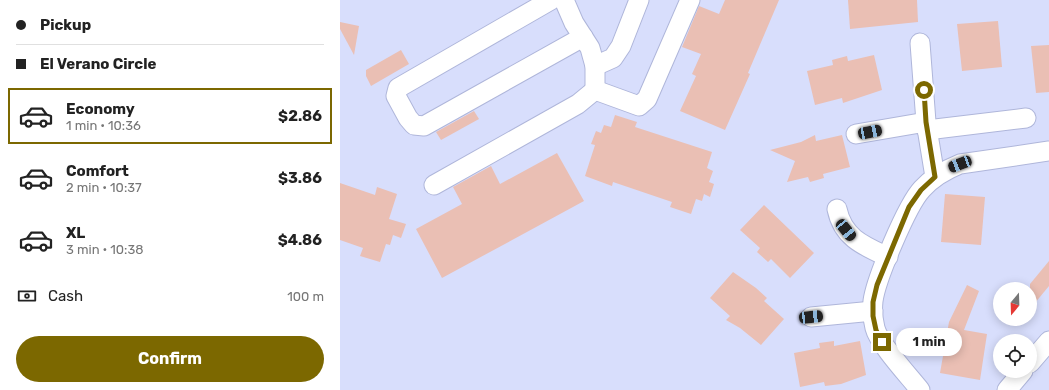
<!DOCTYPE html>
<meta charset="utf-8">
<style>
:root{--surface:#fff;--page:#f2f2f2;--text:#222;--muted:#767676;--line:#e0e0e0;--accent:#7c6800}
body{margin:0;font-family:Rubik,sans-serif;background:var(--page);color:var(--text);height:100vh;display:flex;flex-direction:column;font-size:15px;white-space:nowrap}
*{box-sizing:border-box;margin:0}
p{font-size:13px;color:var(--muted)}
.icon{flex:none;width:22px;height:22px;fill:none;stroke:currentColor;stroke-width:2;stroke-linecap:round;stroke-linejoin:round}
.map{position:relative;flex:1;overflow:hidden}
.drawer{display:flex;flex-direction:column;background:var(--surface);width:340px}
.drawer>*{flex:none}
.top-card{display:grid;align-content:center;height:88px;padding:0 16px;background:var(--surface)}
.needle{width:26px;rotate:199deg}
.tools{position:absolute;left:653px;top:282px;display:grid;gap:8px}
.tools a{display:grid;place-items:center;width:44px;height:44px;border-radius:50%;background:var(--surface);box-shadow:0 2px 10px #0003;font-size:20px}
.end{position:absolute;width:18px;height:18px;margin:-9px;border:5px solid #7c6800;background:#fff;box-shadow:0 0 0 2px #fff}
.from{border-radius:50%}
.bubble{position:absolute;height:28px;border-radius:14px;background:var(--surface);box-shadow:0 2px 10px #0003;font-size:13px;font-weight:700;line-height:28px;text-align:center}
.car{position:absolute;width:12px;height:24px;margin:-12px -6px;border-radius:5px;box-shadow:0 0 3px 1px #0007;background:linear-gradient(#222 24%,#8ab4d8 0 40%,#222 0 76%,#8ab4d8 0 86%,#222 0)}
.top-card b{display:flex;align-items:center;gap:14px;height:38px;font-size:15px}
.top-card b+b{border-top:1px solid var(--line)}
.top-card i{width:10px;height:10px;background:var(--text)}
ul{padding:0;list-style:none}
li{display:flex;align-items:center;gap:12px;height:56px;margin:0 8px 6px;padding:0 8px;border:2px solid transparent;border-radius:0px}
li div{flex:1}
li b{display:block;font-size:15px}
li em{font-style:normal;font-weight:700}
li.selected{border-color:var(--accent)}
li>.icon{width:36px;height:36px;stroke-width:1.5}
.pay{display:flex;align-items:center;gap:10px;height:44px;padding:0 16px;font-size:15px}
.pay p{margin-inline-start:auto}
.button{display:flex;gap:8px;margin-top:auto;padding:8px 16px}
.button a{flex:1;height:46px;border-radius:24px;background:var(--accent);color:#fff;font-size:16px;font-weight:700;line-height:46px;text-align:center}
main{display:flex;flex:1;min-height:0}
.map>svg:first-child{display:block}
.building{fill:#eabfb4}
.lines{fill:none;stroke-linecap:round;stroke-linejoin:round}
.minor-casing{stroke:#afb6da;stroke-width:21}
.minor{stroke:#fff;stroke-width:19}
.route{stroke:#7c6800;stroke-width:5}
</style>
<main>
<section class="drawer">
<div class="top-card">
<b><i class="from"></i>Pickup</b>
<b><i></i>El Verano Circle</b>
</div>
<ul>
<li class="selected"><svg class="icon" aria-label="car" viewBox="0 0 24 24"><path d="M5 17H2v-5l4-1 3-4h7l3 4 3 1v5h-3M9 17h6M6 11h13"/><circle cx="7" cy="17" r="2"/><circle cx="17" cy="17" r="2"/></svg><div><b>Economy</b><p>1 min · 10:36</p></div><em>$2.86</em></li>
<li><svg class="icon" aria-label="car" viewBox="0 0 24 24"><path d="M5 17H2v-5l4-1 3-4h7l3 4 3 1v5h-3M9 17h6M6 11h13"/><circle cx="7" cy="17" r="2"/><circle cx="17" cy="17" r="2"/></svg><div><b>Comfort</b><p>2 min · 10:37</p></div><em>$3.86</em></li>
<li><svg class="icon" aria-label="car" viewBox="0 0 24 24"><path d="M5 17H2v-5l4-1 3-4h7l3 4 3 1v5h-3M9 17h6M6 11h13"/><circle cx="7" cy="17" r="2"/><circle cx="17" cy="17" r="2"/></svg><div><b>XL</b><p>3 min · 10:38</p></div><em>$4.86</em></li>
</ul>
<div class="pay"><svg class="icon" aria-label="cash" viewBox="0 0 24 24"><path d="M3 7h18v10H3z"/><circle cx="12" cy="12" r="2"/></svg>Cash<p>100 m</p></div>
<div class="button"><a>Confirm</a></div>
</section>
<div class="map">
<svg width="709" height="390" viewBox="0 0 709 390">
<rect width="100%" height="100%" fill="#d8defc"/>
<g class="building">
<polygon points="385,0 439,0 408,73 410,74 385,130 340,111 356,76 352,74 361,54 342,47 359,6 379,14"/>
<polygon points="508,0 577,0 578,22 510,29"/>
<polygon points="658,21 662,67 622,71 617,24"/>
<polygon points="0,22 19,26 14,55 0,29"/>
<polygon points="709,45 709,92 696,93 691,46"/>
<polygon points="61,50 69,64 31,86 26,76 26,70"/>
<polygon points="534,55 542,90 503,103 502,98 475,105 467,71 493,65 492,60 507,56 508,61"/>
<polygon points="134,111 139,119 101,140 96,132"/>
<polygon points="275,115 297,122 295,127 372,152 367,168 373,171 369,182 374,184 370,197 364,194 362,201 356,199 351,214 330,207 332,202 273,182 272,186 245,176 255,145 251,144 256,131 261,133 264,125 271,127"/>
<polygon points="475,135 476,141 502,135 510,167 483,174 484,178 470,182 468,177 447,182 455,161 430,150 461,142"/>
<polygon points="217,153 244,201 102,278 76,229 122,204 113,187 151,166 160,184"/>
<polygon points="0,183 35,195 37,187 57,194 49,219 66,224 61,238 53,235 50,245 46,244 40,262 20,256 23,248 0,240"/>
<polygon points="605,194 645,197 641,245 601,242"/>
<polygon points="424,205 474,253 450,278 431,259 428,262 417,252 420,248 400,230"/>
<polygon points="709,261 709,286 690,309 690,284"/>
<polygon points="393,272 416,288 427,298 424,301 444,319 421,345 400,328 386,320 390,316 370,298"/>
<polygon points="627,285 639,291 624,330 647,334 640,380 600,373 609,322"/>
<polygon points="494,341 494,346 520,341 526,375 501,384 485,386 484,382 460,387 454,353 480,348 479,343"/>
</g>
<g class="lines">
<g class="minor-casing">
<g id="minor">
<polyline points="211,0 58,88 56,96 68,118 74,125 84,126 243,37"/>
<polyline points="224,0 234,23 250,48 255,66 255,90"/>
<polyline points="580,43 586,122"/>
<polyline points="255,66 273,58 281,46 299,0"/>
<polyline points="255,90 299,106 307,99 350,0"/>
<polyline points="587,130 686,118"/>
<polyline points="516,134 586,122 595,177"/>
<polyline points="94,185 238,104 255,90"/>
<path d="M497,209C503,238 524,246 548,257"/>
<polyline points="471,317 533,311"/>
<polyline points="690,363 709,341"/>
<path d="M580,390C569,376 539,344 535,328C533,320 532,310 533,301C536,279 567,205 582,189C592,178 605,170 620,164L709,151"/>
<polyline points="667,390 683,371"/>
</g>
</g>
<use href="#minor" class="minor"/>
</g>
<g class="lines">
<polyline class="route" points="542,342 536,330 533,316 533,302 537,285 569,207 581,190 595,177 586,122 584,90"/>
</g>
</svg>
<div class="tools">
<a><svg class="needle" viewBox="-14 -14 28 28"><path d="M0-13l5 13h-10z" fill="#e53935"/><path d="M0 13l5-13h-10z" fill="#767676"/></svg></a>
<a><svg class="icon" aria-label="locate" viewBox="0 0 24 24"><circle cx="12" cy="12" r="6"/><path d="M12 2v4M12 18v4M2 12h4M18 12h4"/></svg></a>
</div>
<i class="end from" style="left:584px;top:90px"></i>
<i class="end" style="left:542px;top:342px"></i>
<div class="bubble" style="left:556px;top:328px;width:66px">1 min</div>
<i class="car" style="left:530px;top:132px;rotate:79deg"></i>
<i class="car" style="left:620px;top:164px;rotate:249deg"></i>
<i class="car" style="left:506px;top:230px;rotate:141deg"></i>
<i class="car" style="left:471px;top:317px;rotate:84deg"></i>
</div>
</main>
